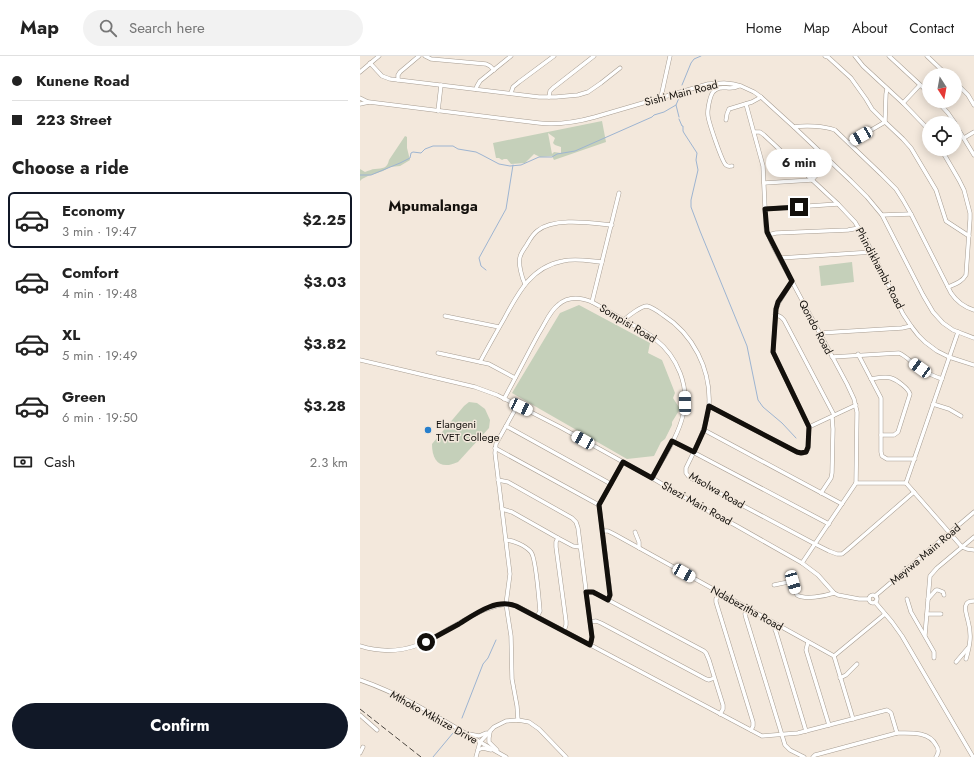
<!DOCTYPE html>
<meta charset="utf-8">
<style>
:root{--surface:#fff;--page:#f2f2f2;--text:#222;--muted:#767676;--line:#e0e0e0;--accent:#111827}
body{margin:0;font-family:Jost,sans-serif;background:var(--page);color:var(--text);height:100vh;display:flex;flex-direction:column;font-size:15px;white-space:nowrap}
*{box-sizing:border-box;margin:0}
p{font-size:13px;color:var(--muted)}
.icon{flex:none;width:22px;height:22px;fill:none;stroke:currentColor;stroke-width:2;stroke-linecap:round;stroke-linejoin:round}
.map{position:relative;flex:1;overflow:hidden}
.side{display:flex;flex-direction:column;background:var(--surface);width:360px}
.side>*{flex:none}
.guide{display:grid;align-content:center;height:88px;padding:0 12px;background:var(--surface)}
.needle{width:26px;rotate:169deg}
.buttons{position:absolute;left:562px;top:12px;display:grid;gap:8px}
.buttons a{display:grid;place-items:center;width:40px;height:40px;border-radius:50%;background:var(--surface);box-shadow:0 2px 10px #0003;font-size:20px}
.end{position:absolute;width:18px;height:18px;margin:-9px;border:5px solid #13100c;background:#fff;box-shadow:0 0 0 2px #fff}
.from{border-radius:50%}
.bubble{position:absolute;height:28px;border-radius:14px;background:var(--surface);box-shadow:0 2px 10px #0003;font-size:13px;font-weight:700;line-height:28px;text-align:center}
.car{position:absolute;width:12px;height:24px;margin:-12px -6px;border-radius:5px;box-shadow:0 0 3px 1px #0007;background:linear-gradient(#fff 24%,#345 0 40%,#fff 0 76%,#345 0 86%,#fff 0)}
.guide b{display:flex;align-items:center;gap:14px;height:38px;font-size:15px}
.guide b+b{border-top:1px solid var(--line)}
.guide i{width:10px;height:10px;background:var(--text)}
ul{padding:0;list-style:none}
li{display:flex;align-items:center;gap:12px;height:56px;margin:0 8px 6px;padding:0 4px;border:2px solid transparent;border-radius:6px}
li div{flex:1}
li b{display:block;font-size:15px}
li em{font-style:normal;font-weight:700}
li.active{border-color:var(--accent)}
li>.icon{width:36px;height:36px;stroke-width:1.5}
h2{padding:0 12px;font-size:18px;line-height:48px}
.pay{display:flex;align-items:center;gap:10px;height:44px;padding:0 12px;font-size:15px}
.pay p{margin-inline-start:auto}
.primary-button{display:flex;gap:8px;margin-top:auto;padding:8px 12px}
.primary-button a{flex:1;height:46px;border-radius:24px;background:var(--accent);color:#fff;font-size:16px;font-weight:700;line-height:46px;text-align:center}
header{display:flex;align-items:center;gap:24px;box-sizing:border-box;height:56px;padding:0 20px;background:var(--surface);border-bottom:1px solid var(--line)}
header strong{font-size:19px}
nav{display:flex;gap:22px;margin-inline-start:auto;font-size:14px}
.search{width:280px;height:36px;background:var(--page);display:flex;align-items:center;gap:10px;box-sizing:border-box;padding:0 14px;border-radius:22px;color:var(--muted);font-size:15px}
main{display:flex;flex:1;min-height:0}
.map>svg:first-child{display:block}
.green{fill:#c5d0ba;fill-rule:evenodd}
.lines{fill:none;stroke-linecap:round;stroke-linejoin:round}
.stream{stroke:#9db4d1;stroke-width:1}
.minor-casing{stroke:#a79d92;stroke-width:4.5}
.minor{stroke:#fff;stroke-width:3.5}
.rail{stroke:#4b4640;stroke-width:1;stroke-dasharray:6 3;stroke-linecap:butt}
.route{stroke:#13100c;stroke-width:5}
.poi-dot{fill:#267fcd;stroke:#f3e8dc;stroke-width:1.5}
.labels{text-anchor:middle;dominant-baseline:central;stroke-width:3;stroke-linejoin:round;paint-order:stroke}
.street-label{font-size:11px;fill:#13100c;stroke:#f3e8dc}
.poi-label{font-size:11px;fill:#13100c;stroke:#f3e8dc;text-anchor:start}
.district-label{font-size:15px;font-weight:bold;fill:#13100c;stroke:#f3e8dc}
</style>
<header>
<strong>Map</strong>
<div class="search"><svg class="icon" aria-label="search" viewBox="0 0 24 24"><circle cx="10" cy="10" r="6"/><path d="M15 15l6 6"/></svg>Search here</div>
<nav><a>Home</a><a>Map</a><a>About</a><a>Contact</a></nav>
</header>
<main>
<section class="side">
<div class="guide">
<b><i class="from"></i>Kunene Road</b>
<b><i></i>223 Street</b>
</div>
<h2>Choose a ride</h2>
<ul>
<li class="active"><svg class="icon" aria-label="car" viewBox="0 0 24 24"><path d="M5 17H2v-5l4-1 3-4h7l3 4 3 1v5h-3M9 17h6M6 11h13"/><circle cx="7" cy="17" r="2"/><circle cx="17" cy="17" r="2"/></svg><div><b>Economy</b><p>3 min · 19:47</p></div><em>$2.25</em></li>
<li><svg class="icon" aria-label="car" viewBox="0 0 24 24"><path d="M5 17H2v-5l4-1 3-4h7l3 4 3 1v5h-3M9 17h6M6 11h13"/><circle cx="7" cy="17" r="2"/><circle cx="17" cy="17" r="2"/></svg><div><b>Comfort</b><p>4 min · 19:48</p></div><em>$3.03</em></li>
<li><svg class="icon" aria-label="car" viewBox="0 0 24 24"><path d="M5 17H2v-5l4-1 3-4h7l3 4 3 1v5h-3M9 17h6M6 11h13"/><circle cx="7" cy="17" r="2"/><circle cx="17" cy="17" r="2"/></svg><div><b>XL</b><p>5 min · 19:49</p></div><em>$3.82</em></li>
<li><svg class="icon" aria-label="car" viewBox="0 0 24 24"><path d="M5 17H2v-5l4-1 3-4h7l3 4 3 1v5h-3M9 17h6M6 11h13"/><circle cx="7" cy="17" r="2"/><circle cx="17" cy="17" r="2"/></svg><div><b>Green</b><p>6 min · 19:50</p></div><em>$3.28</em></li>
</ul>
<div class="pay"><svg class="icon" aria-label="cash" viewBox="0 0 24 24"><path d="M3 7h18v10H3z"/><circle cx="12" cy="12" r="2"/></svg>Cash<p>2.3 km</p></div>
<div class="primary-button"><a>Confirm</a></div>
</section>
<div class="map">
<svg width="614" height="701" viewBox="0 0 614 701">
<rect width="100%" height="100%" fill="#f3e8dc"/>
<g class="green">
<path d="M242,65L246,86L194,104L192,100L180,101L174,98L165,107L151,108L147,103H144L142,104L139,102H136L133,87ZM188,77L195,82L193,87L195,89L201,91V97L194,96L192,98Z"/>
<path d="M45,80L47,81V92L50,104L40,110L30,111L23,115L8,120L2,123L0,125V113L5,116C8,115 12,113 15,113C23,112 27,113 29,104Z"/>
<polygon points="492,206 494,226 461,230 459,210"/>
<polygon points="219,249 290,287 288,297 302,304 315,337 313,342 320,353 312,366 312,369 305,383 301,386 294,400 267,403 152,337 200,257"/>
<path d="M109,346L117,347L125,353L130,364L129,372L98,406C81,414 72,406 72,388L104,350Z"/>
</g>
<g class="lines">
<g class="stream">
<polyline points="322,29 331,7 334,3 341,0"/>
<polyline points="319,61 316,49 319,42"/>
<polyline points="319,63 322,70 323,70 323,75 324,77 337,97 336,104 338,114 331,144 331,151 340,175 387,290 398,344 403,351 422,367 436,382"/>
<polyline points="0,119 11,119 40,107 50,102 51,97 53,96 61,97 65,93 73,90 93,90 98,93 116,96 122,99 139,108 150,110 161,109 179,101 192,101 197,98 215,95 292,61 294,59 304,56 316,49"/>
<polyline points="126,214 121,210 119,202 146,153 153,109"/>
<polyline points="102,662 123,608 128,602 136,584"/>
<polyline points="73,701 93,677"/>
</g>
<g class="minor-casing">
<g id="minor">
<polyline points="65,0 71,3 126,8 130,10 134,14"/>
<polyline points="465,0 468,1 491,22 506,43 512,53 525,66 489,87"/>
<polyline points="495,0 503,10 543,47 569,74"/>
<polyline points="529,0 569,37"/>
<polyline points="567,0 587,19"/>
<polyline points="10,7 22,20 30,23 179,41 196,41 218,39 228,36 241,27 260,12"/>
<polyline points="0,16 19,0"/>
<polyline points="38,24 38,19 40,16 59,0"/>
<polyline points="595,26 608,39 614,49"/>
<polyline points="116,33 117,30 120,25 151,0"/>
<polyline points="527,33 526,38 525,66 543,83 551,92 576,134 586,165 609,180"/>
<polyline points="151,37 153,31 159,26 194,0"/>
<polyline points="189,41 190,35 193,32 234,0"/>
<polyline points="301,41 310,0"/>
<polyline points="0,42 8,46"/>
<polyline points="577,45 588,57 595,67"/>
<polyline points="543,47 560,29"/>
<path d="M0,48L9,46L179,67C197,69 217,66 235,61L348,28L364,27L373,28L381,30L394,36L401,41L434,71L491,125L507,141L522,159L563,239L573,256L583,267L593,274L614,282"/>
<polyline points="386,48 403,110 406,173 413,190 487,328 494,343 497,356 496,427"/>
<polyline points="78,55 81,29"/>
<polyline points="366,64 367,58 369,53 392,46 401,41"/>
<polyline points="595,68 614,99"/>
<path d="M434,71C446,69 464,70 475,74L521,118L536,133L543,144L551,158L591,237C597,246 604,251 614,254"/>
<polyline points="394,76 400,76 404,79 478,148 495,166 508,188 543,258 551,270 558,279 565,286 577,295 589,301 614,309"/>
<polyline points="604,82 614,76"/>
<path d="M581,93L599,124L604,134L610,157V163L606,219C602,226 595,228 588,231"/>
<path d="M372,110C370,110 368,111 366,109C362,106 349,67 348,60C347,54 350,40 353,36C358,30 364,32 370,32C373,32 377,31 379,30"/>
<polyline points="404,127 452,124 469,105"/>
<polyline points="405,153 478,148"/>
<polyline points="522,159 551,158"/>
<polyline points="408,179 416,177 488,174 499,172"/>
<polyline points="420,202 513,196"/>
<path d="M165,228C162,222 158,208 160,201C161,197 164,193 166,190C169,185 172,179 177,175C194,161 231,167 252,169"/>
<polyline points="232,246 259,137"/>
<polyline points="415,258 421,261 424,264 474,359"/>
<polyline points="85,260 139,271"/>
<path d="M264,264C268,260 281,250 287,250C292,251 299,256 303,259C333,278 351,313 349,349C347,372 336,391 326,412V417L329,421L455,488L469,495L477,498H482L487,494L554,436"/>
<polyline points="460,277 542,272 551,270"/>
<polyline points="78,297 129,308 155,322"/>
<polyline points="498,298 521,342 521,396 522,400 527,403 555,403"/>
<path d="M472,301L539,297C546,300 551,306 558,311C565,316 573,320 582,323"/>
<polyline points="0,304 115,331 137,339 155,348"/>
<path d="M120,306C128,291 136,277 144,263C158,237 171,211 203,205C216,202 229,205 242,206"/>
<path d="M511,323C517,322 525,320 531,322C537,324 548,332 550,338L538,376L534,379H521"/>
<path d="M144,343C156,321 167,299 179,277C185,268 189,256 198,249C208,240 220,241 232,246C243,252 253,258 264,264C274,270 286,275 295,283C318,301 330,331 323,359C318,381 303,402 292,422"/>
<circle cx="158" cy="349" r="3.5"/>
<polyline points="573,348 589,353 601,360"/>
<polyline points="349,350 437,396 443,397 446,396 448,393 449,371 413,296 416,253 419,246 432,225"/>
<polyline points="161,351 200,371 292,422 348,455 375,469 442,507 458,519 474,537 478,539 499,543 509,543"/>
<polyline points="156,352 136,388 135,397 149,510 150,518 146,548 151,580 152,623 157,650 158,664"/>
<polyline points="146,370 251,428"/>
<polyline points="449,371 496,349"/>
<polyline points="344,374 482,448"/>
<polyline points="312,385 469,468"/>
<polyline points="135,392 239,449"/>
<polyline points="138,424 148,426 212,462 216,466 218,472 232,581 231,586 230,589"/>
<polyline points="546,427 602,491 607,493 614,494"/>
<polyline points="461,437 471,422 472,417 473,373 472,361"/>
<polyline points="142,453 152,456 198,482 196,486 196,491 206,565 206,569 204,575"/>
<polyline points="243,475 248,475 254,478 474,600 525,558"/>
<polyline points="275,476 279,486 279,492"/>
<polyline points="198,482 213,490 220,491"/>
<path d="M146,484C153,484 166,490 171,496C176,502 179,544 180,555L177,561"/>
<polyline points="442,507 496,427 546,427 598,276"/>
<path d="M414,529L433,525L437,539C445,544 465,540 474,537"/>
<polyline points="226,536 231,536 237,538 344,595 346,597 349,604 363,649 363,653 360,658"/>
<polyline points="360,537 356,543 356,546 393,666 393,670 391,674"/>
<circle cx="513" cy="543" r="4"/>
<polyline points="515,540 614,456"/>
<polyline points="547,543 551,556 574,596 574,602"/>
<polyline points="568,543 576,534 578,534 583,536 584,539"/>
<polyline points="248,544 250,540 250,536 239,449 263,406"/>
<polyline points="515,546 532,566 542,580 613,701"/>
<polyline points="387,552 385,558 386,562 425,689 430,694 444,701"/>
<polyline points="567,558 581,558"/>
<polyline points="230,566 236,565 241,567 346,623 349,624 354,622"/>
<polyline points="418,569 415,574 416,576 446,675"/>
<polyline points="565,579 570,520 577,512 614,481"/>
<polyline points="448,586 446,594 469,669"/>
<path d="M0,590C19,596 39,596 58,589C84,580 130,540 157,550L402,680L438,677L527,654L530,656L531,657L537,677"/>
<polyline points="474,600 493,663"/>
<path d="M606,603C610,589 612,579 608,565C607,560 604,553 606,549C607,545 611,545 614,545"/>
<polyline points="596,606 608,592"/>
<polyline points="480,622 486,619 497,608"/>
<path d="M0,624C52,642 98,674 146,701"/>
<polyline points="0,659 17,674"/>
<polyline points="130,676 129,682 129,686 137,694"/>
<polyline points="109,678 119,680 126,677"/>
<polyline points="118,694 123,692 131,694"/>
<polyline points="0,697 3,691"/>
<polyline points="116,701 120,686 134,671 146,665 158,664 169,666 179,673 206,701"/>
<path d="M453,701L455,699L459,698L537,677C550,677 569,675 576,689C579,693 579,697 576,701"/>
</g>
</g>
<use href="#minor" class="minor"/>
<polyline class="rail" points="0,653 61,701"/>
</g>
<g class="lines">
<path class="route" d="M66,586C77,580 88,574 99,568C115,558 136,542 156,550L230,589L231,586L232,581L226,536H233L248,544L250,539L239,449L263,406L292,422L312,385L334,396L344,374L349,350L437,396L441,397L446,396L448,391L449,371L413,296L416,253L418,246L432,225L407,176L405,153L439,151"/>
</g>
<circle class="poi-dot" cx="68" cy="374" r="4"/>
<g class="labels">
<g class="street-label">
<text transform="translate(321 37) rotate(-14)">Sishi Main Road</text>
<text transform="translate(520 212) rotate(62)">Phindikhambi Road</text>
<text transform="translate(268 267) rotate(31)">Sompisi Road</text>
<text transform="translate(456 271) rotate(62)">Qondo Road</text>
<text transform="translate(357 434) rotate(30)">Msolwa Road</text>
<text transform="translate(337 447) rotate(29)">Shezi Main Road</text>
<text transform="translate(565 498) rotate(-40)">Meyiwa Main Road</text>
<text transform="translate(387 552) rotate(29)">Ndabezitha Road</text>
<text transform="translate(74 661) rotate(29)">Mthoko Mkhize Drive</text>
</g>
<g class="poi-label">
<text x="76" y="368">Elangeni<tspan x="76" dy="13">TVET College</tspan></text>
</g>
<g class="district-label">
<text x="73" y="150">Mpumalanga</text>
</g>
</g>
</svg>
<div class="buttons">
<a><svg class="needle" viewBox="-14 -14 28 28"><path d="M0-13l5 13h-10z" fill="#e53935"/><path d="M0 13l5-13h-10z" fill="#767676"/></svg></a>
<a><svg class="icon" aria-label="locate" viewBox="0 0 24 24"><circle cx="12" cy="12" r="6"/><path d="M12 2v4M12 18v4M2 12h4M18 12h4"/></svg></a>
</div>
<i class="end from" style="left:66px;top:586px"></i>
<i class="end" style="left:439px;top:151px"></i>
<div class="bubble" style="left:406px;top:93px;width:66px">6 min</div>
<i class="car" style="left:501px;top:80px;rotate:240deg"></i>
<i class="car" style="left:560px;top:312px;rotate:306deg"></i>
<i class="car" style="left:325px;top:347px;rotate:359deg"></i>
<i class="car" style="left:161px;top:351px;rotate:115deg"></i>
<i class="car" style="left:223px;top:384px;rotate:299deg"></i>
<i class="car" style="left:324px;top:517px;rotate:119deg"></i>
<i class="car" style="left:433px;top:526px;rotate:164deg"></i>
</div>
</main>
